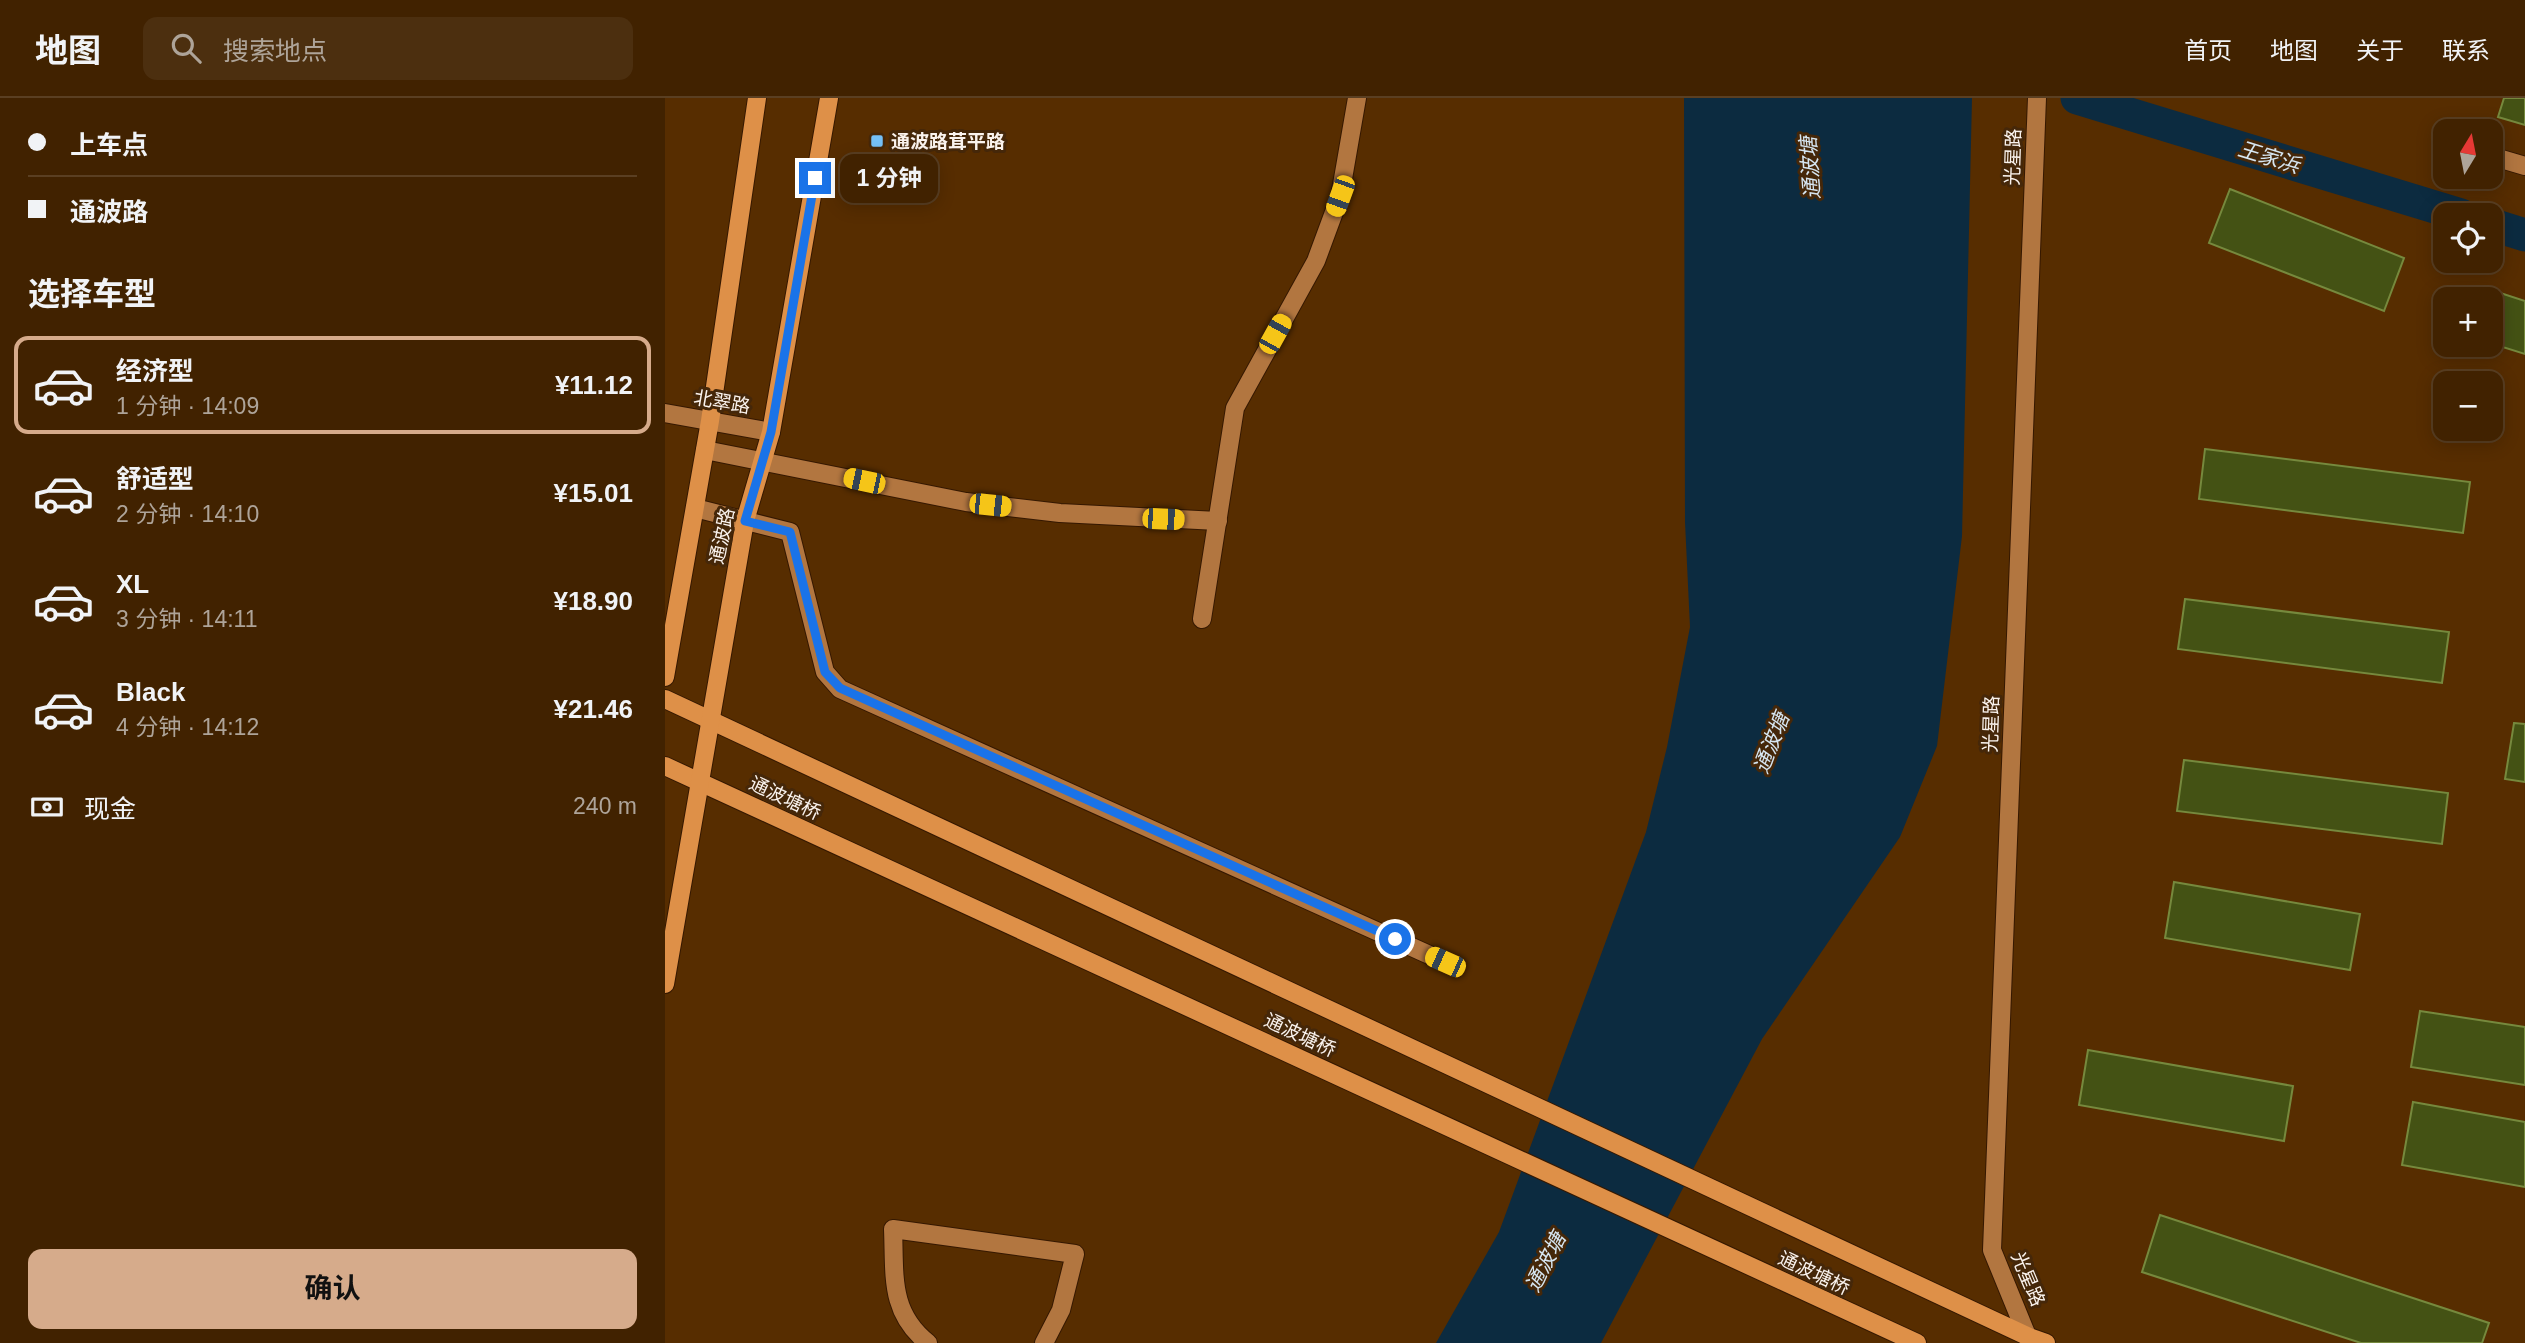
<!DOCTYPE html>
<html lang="zh">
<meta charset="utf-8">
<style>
:root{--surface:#412200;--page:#4c2f0f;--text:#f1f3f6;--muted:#aea499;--line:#5a3f22;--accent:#d6ab8b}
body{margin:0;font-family:Arial,"Noto Sans SC",sans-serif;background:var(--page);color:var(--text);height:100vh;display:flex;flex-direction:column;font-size:26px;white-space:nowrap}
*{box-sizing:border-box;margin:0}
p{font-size:23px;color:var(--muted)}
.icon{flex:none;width:38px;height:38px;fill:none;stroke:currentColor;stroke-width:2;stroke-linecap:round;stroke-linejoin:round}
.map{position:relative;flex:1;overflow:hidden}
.panel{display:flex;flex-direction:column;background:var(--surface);width:665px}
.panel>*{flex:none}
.hud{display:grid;align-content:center;height:154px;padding:0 28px;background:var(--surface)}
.needle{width:46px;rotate:10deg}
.fabs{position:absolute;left:1768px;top:21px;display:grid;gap:14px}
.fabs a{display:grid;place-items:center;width:70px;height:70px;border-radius:14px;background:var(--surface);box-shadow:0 4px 18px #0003,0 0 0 2px var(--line);font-size:35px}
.end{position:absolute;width:32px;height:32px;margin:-16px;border:9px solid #1a73e8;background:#fff;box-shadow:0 0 0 4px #fff}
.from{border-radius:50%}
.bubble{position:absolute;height:49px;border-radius:14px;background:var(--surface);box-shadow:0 4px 18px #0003,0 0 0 2px var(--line);font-size:23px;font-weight:700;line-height:49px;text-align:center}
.car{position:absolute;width:21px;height:42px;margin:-21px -10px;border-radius:9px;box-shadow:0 0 5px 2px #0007;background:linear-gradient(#f5c518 24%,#345 0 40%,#f5c518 0 76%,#345 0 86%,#f5c518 0)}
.hud b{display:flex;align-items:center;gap:24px;height:66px;font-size:26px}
.hud b+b{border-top:2px solid var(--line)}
.hud i{width:18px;height:18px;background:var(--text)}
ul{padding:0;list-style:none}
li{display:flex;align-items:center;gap:21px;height:98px;margin:0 14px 10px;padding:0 14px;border:4px solid transparent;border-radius:14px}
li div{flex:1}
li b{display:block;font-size:26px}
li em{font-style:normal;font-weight:700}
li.selected{border-color:var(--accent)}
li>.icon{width:63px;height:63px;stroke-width:1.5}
h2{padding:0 28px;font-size:32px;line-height:84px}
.pay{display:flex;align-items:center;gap:18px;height:77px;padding:0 28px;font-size:26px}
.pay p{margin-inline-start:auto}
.primary-button{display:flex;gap:14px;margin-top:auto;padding:14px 28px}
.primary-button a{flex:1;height:80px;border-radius:14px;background:var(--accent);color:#111;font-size:28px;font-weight:700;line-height:80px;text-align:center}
header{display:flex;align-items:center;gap:42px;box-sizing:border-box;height:98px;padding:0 35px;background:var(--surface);border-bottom:2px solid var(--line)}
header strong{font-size:33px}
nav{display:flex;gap:38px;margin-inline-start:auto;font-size:24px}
.search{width:490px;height:63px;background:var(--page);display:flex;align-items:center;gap:18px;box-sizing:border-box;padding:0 24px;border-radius:14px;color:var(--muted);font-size:26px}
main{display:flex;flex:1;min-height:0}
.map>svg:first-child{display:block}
.water{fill:#0c2b40}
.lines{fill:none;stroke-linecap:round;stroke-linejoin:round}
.canal{stroke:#0c2b40;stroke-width:33}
.building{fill:#445214;stroke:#76893d;stroke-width:2}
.minor-casing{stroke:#351800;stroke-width:20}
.major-casing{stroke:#351800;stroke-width:20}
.minor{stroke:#b27640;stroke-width:18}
.major{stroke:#de9048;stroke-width:18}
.route{stroke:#1a73e8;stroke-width:9}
.poi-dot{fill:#75c0f6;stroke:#452709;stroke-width:2.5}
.labels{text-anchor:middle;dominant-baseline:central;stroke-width:6;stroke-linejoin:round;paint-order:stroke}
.poi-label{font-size:19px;font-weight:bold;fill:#faf3ee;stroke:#452709;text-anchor:start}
.street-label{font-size:19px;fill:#faf3ee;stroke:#452709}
.water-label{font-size:21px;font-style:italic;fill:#d6e6f2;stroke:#452709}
</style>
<header>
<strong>地图</strong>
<div class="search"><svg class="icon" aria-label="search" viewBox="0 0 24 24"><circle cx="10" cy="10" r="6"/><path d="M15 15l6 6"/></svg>搜索地点</div>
<nav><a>首页</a><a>地图</a><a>关于</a><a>联系</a></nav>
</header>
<main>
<section class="panel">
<div class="hud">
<b><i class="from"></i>上车点</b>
<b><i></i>通波路</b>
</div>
<h2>选择车型</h2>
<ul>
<li class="selected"><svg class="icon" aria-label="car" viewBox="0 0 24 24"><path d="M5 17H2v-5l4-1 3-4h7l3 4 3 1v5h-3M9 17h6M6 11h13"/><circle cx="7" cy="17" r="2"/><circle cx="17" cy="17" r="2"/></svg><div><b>经济型</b><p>1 分钟 · 14:09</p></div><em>¥11.12</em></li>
<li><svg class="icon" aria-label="car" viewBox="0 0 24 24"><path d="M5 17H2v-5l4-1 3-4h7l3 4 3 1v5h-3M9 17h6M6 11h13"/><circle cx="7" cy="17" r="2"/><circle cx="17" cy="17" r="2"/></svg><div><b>舒适型</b><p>2 分钟 · 14:10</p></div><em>¥15.01</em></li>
<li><svg class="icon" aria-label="car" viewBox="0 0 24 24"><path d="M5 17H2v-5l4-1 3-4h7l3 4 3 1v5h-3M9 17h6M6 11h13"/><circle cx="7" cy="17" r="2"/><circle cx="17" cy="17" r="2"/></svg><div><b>XL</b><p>3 分钟 · 14:11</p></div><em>¥18.90</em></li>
<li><svg class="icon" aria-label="car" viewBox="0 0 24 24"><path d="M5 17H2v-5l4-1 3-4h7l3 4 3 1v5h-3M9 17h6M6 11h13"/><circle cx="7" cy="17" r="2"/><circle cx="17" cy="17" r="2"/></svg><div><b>Black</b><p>4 分钟 · 14:12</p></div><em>¥21.46</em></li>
</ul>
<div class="pay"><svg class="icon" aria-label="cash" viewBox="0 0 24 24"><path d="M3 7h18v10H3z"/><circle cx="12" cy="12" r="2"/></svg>现金<p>240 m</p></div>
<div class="primary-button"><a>确认</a></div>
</section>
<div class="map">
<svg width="1860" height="1245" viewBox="0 0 1860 1245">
<rect width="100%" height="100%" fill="#572d00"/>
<polygon class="water" points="1019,0 1307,0 1297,438 1272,648 1235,739 1097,941 936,1245 771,1245 834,1134 981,734 1002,649 1025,529 1020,424"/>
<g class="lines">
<g class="canal">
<polyline points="1412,0 1796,117"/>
<polyline points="1825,126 1860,137"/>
</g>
</g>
<g class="building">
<polygon points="1839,0 1860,0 1860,27 1833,19"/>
<polygon points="1565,91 1739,160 1719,213 1544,145"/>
<polygon points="1817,189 1860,203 1860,256 1825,245 1825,201 1813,201"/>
<polygon points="1540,351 1805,384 1798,435 1534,401"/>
<polygon points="1520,501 1784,534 1777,585 1513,551"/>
<polygon points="1849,625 1860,626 1860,684 1840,681"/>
<polygon points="1519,662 1783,695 1777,746 1512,713"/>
<polygon points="1509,784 1695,816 1685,872 1500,840"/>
<polygon points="1755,913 1860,929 1860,987 1746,969"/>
<polygon points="1423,952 1628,988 1619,1043 1414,1007"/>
<polygon points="1748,1004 1860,1024 1860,1089 1737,1067"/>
<polygon points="1495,1117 1824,1225 1817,1245 1696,1245 1477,1174"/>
</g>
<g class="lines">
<g class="minor-casing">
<g id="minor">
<polyline points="1826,58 1860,68"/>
<polyline points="0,315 106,334"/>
<polyline points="40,352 301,404 395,415 553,423"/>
<polyline points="30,410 125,434 160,574 175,591 780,864"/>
<polyline points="537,521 570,310 651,163 675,98 692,0"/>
<path d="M263,1245C224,1214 230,1177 228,1131L410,1156L396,1212L379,1245"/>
<polyline points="1365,1245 1327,1152 1372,0"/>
</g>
</g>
<g class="major-casing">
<g id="major">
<polyline points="0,579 45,323 92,0"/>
<polyline points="0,601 1364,1239 1381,1245"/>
<polyline points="0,668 1252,1245"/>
<polyline points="0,886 80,423 106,334 164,0"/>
</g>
</g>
<use href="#minor" class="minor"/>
<use href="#major" class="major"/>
</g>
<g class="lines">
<polyline class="route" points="150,80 106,334 80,423 125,434 160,574 175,590 730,841"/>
</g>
<rect class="poi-dot" x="205" y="36" width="14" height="14" rx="3.5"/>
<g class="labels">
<g class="poi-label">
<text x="226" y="43">通波路茸平路</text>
</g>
<g class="street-label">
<text transform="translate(1348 59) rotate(-88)">光星路</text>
<text transform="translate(57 304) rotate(10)">北翠路</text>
<text transform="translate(57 438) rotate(-78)">通波路</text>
<text transform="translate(1326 626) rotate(-88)">光星路</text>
<text transform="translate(120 700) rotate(25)">通波塘桥</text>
<text transform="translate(635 937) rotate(25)">通波塘桥</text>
<text transform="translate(1149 1175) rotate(25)">通波塘桥</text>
<text transform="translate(1363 1181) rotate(67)">光星路</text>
</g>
<g class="water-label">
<text transform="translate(1604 59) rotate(17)">王家浜</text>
<text transform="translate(1145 70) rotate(-94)">通波塘</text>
<text transform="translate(1106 645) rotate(-69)">通波塘</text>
<text transform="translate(880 1164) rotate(-63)">通波塘</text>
</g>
</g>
</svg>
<div class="fabs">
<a><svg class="needle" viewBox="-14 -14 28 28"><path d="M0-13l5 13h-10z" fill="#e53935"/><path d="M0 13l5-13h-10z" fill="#aea499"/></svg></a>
<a><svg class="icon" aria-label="locate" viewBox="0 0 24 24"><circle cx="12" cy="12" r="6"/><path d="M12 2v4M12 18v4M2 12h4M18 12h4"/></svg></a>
<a>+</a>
<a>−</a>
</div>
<i class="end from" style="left:730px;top:841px"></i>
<i class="end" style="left:150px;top:80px"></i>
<div class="bubble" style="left:175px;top:56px;width:98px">1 分钟</div>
<i class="car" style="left:675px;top:98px;rotate:200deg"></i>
<i class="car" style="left:610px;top:236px;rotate:29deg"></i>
<i class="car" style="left:199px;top:383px;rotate:282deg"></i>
<i class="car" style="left:325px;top:407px;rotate:96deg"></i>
<i class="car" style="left:498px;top:421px;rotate:92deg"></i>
<i class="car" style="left:780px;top:864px;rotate:294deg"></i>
</div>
</main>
